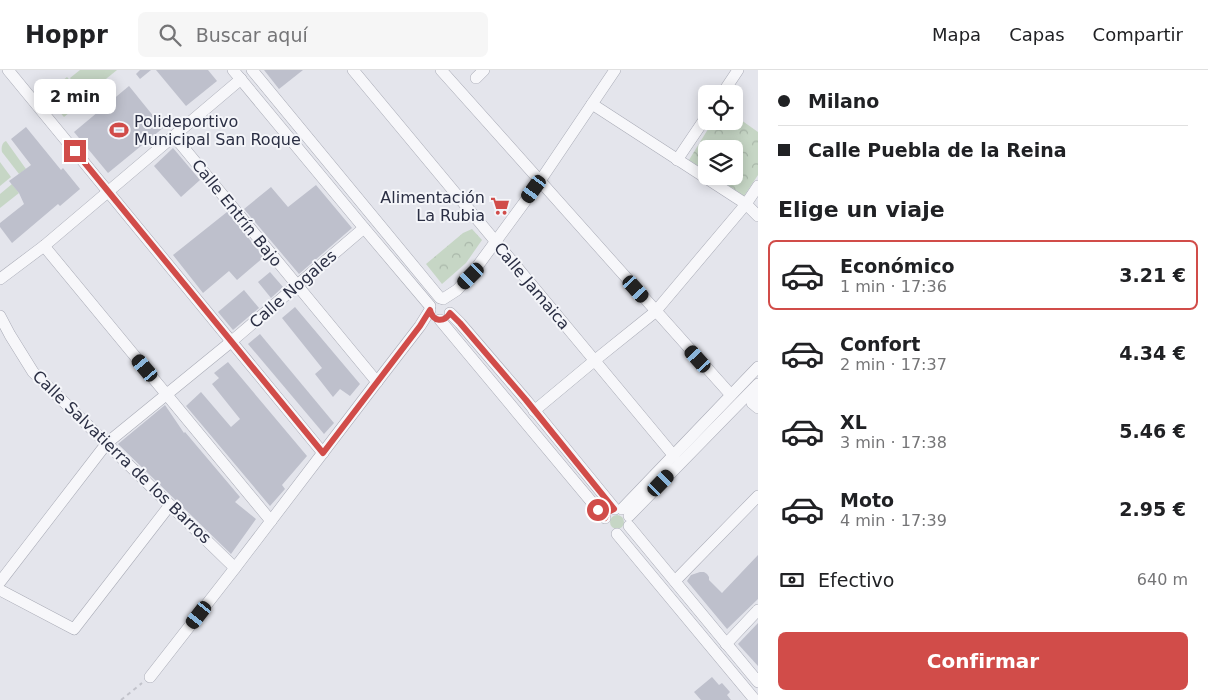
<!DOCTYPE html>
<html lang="es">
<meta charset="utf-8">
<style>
:root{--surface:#fff;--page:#f6f6f6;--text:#202124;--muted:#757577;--line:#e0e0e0;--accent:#d14c49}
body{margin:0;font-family:"DejaVu Sans",sans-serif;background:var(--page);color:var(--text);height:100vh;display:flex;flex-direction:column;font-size:19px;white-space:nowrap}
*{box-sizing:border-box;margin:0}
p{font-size:16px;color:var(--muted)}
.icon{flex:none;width:28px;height:28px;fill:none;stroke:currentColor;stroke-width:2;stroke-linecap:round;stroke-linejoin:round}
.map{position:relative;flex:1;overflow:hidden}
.drawer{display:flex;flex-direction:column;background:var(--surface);width:450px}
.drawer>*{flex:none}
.banner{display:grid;align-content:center;height:110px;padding:0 20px;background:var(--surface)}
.buttons{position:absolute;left:698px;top:15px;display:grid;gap:10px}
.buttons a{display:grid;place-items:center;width:45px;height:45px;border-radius:8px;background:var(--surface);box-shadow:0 2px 12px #0003;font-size:25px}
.end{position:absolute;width:22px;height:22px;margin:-11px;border:6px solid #d14c49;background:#fff;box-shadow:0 0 0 2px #fff}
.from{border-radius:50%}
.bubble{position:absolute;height:35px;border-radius:8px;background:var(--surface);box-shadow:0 2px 12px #0003;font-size:16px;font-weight:700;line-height:35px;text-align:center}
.car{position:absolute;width:15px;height:30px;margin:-15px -8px;border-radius:6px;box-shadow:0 0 4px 1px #0007;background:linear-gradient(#222 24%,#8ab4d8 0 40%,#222 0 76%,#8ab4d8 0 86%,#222 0)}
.banner b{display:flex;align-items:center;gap:18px;height:48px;font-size:19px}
.banner b+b{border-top:1px solid var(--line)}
.banner i{width:12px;height:12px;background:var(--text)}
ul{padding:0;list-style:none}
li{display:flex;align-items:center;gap:15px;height:70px;margin:0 10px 8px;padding:0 10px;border:2px solid transparent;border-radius:8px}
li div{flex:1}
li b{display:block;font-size:19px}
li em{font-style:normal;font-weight:700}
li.current{border-color:var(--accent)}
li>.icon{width:45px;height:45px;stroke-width:1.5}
h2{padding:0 20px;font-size:22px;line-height:60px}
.pay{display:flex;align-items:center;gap:12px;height:55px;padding:0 20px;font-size:19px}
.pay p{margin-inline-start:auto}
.action{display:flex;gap:10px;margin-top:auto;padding:10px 20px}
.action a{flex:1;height:58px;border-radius:8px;background:var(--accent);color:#fff;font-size:20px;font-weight:700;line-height:58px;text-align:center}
header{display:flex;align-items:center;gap:30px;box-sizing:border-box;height:70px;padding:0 25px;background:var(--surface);border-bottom:1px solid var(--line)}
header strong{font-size:24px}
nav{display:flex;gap:28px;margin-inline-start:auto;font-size:18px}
.search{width:350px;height:45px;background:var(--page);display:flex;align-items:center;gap:12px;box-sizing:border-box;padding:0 18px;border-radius:8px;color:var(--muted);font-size:19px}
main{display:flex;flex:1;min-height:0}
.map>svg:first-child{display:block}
.green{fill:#c6d6c5}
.park{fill:url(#park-crowns)}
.building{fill:#bec0cc}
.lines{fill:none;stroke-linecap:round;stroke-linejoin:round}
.minor-casing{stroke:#a9abb6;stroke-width:12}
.path{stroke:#c2c3cb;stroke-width:2;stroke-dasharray:4 4;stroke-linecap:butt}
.minor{stroke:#f7f7fa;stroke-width:11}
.route{stroke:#d14c49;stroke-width:6}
.labels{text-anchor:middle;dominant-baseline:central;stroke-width:4;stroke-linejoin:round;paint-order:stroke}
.poi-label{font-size:16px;fill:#2b2f44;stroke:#f4f5f9;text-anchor:start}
.street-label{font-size:16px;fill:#2b2f44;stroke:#f4f5f9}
</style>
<header>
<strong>Hoppr</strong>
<div class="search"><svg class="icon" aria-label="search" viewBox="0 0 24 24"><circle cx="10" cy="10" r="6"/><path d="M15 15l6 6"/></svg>Buscar aquí</div>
<nav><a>Mapa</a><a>Capas</a><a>Compartir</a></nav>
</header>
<main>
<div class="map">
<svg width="758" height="630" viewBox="0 0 758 630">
<defs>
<pattern id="park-crowns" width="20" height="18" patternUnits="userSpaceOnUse" patternTransform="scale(1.25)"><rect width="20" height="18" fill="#c6d6c5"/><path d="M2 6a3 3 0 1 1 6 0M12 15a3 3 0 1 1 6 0" fill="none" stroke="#aab8aa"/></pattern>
</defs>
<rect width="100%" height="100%" fill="#e4e5ec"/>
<g class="green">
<polygon points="80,0 117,0 85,26 70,8"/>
<polygon points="67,7 86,29 64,47 45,25"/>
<path d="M6,71L26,99L19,104L2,82C1,77 2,73 6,71Z"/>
<polygon points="0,92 11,107 0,116"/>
<polygon points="12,114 19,123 0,138 0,124"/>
<circle cx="617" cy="452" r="7"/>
</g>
<g class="park">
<polygon points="734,45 758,62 758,105 744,126 714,106 734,106 734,79 706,79 706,101 689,90 713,51 734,51"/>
<polygon points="472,159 482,170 466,193 442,214 426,194 463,163"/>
</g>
<g class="building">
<polygon points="140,0 151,0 140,9 136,4"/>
<polygon points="156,0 208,0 217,11 186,36"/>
<polygon points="264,0 303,0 279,19"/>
<polygon points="129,16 163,58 108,103 74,62"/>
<polygon points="26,57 61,100 63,98 80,119 60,136 58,134 12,173 0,157 0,153 24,134 19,123 9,111 31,95 11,69"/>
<polygon points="173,78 200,110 181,127 154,96"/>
<polygon points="316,115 352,158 299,204 244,139 271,117 288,137"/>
<polygon points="227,142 264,187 237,210 229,201 203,223 173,185"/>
<polygon points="270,202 283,217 271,228 258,212"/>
<polygon points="244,220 259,238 233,260 218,242"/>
<polygon points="295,237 360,314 350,326 340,319 333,327 315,304 322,298 282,248"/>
<polygon points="260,264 334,353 324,364 248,274"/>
<polygon points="228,292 307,386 282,415 285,419 270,436 186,336 201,322 231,357 240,349 212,314 219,308 214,303"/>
<polygon points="165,335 184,363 185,362 240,427 235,432 256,449 231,484 118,374"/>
<polygon points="758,485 758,529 727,559 687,511 691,505 700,502 704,502 707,504 709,507 709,510 722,523"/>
<polygon points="758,553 758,596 738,574"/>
<polygon points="712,607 719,615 722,613 730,622 727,625 731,630 701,630 694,622"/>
</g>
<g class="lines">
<g class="minor-casing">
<g id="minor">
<polyline points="8,0 323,383"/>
<polyline points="233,0 364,158 430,236"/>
<polyline points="252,0 440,228"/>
<polyline points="353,0 674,386"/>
<polyline points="441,0 731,325"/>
<polyline points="476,8 484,0"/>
<polyline points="722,24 738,0"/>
<polyline points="592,34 746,134 758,146"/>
<polyline points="174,66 377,312"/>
<polyline points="677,90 706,47"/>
<polyline points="44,176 271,451"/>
<polyline points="0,209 44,176 241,9"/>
<polyline points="443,229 457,220 471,205 540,111 615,0"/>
<polyline points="450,243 460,253 526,330 615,439"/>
<polyline points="0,246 10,265 33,302 235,498"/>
<polyline points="440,250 605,448"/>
<polyline points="758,327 752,333 758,338"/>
<polyline points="534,341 594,291 655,242 746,134 758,116"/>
<polyline points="622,439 758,297"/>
<polyline points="629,446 758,314"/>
<polyline points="629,456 758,612"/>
<polyline points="617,464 755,630"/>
<polyline points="675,511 758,426"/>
<polyline points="0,512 107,373 232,271 364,158"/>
<polyline points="0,520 74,559 170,435"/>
<polyline points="726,574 758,540"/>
<polyline points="150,607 235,498 373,317 420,256 430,240"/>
</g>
</g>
<polyline class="path" points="121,630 142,613"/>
<use href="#minor" class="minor"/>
</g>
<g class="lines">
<path class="route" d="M75,81L323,383L420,256L430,240C433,252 444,253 450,243L460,253L526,330L614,439L608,442L605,448L598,440"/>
</g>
<defs>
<g id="stadium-bare" transform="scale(1.5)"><path d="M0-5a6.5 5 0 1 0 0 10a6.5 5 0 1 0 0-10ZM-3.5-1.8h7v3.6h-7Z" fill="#d14c49" stroke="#f4f5f9" stroke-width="2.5" paint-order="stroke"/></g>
<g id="supermarket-bare" transform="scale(1.5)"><path d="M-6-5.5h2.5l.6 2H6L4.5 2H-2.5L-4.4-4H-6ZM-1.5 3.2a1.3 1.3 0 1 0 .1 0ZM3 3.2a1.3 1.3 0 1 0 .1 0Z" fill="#d14c49" stroke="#f4f5f9" stroke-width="2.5" paint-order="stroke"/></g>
</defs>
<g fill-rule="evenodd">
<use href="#stadium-bare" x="119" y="60"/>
<use href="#supermarket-bare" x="500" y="136"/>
</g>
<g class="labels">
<g class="poi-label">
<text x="134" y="51">Polideportivo<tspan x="134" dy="18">Municipal San Roque</tspan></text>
<text x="485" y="127" text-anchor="end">Alimentación<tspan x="485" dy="18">La Rubia</tspan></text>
</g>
<g class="street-label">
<text transform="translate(237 143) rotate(51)">Calle Entrín Bajo</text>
<text transform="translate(532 216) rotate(50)">Calle Jamaica</text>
<text transform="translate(293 219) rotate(-41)">Calle Nogales</text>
<text transform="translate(122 387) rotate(44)">Calle Salvatierra de los Barros</text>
</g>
</g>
</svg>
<div class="buttons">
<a><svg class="icon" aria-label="locate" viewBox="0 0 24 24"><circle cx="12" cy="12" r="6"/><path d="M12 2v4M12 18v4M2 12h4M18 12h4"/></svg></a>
<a><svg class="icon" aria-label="layers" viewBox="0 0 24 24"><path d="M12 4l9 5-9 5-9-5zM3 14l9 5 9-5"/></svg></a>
</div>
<i class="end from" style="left:598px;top:440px"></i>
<i class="end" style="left:75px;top:81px"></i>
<div class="bubble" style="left:34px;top:9px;width:82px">2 min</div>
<i class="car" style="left:534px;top:119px;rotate:216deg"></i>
<i class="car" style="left:471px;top:206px;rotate:225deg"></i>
<i class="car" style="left:636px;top:219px;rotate:138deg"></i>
<i class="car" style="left:698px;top:289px;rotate:318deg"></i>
<i class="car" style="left:145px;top:298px;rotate:320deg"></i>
<i class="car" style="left:661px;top:413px;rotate:44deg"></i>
<i class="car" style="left:199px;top:545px;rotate:218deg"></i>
</div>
<section class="drawer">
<div class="banner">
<b><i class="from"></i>Milano</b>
<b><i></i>Calle Puebla de la Reina</b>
</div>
<h2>Elige un viaje</h2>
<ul>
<li class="current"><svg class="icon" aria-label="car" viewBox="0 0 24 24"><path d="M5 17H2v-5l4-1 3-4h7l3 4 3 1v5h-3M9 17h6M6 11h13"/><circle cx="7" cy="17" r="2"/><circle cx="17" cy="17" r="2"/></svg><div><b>Económico</b><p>1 min · 17:36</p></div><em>3.21 €</em></li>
<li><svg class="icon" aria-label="car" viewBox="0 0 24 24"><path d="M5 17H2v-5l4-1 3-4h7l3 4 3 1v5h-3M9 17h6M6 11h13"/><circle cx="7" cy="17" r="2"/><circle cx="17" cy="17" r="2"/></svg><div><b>Confort</b><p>2 min · 17:37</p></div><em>4.34 €</em></li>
<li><svg class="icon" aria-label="car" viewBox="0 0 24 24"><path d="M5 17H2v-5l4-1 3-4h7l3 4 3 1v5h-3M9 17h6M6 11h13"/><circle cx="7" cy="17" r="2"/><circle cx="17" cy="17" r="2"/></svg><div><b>XL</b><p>3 min · 17:38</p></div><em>5.46 €</em></li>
<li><svg class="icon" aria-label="car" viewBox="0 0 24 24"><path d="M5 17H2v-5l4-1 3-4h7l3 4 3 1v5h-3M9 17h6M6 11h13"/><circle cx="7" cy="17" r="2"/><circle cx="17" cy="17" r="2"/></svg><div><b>Moto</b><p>4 min · 17:39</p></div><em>2.95 €</em></li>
</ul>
<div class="pay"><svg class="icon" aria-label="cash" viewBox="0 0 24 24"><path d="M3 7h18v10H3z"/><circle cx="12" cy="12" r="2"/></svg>Efectivo<p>640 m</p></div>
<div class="action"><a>Confirmar</a></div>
</section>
</main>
